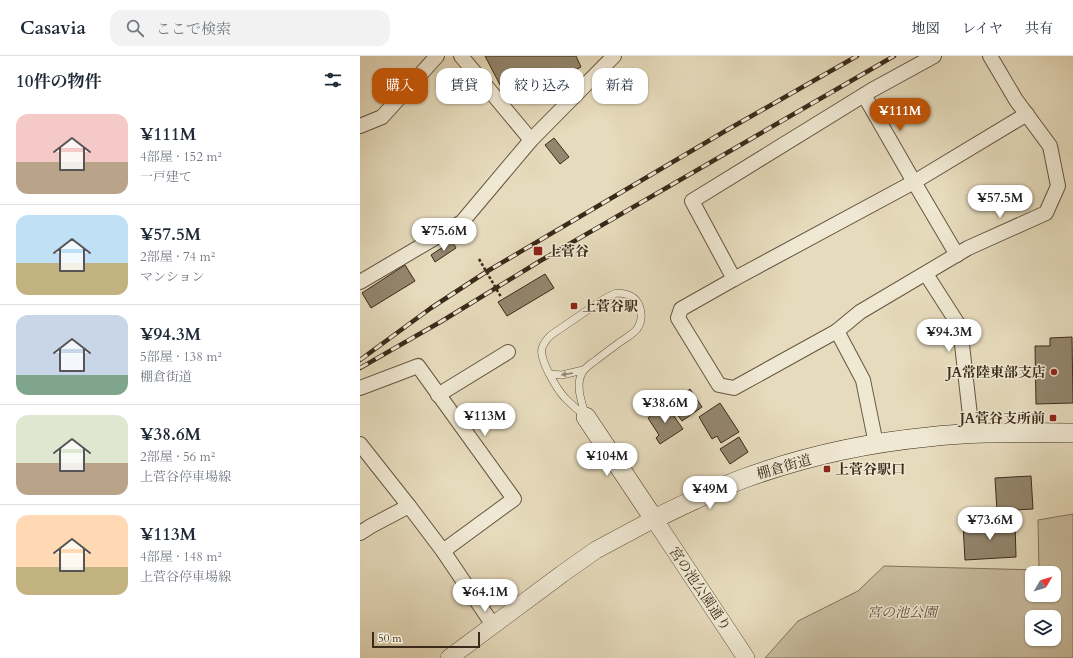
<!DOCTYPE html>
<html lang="ja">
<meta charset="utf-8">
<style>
:root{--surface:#fff;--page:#f2f2f3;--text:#1f2937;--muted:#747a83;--line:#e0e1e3;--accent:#b45309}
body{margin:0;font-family:Cardo,"Noto Serif JP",serif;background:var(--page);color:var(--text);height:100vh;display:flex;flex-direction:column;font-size:15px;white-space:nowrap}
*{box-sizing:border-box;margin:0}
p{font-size:13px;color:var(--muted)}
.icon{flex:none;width:22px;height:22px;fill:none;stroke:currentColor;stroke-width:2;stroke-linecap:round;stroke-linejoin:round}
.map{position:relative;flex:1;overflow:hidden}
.sheet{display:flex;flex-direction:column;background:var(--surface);width:360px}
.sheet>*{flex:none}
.guide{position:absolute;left:12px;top:12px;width:380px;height:36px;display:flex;gap:8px}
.needle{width:26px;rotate:52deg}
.fabs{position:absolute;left:665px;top:510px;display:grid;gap:8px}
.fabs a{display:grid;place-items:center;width:36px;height:36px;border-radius:8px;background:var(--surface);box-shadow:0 1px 3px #0004;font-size:20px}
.scale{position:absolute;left:12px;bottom:10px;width:108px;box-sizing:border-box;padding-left:4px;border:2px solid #3b2919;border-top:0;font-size:11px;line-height:14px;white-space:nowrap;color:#3b2919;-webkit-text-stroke:3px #efe8d3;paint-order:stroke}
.price{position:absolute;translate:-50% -34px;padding:0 9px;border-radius:14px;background:#fff;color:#222;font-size:13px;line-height:26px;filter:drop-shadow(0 1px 2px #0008)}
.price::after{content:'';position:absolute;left:50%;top:24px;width:12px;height:9px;margin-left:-6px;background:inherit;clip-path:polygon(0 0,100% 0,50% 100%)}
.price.current{background:var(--accent);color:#fff}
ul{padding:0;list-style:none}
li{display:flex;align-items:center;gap:12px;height:100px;padding:0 16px}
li+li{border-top:1px solid var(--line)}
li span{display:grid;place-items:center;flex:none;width:112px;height:80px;border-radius:12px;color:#555}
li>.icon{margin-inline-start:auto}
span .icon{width:48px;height:48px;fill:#fffc;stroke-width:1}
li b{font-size:17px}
h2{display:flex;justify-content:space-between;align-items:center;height:48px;padding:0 16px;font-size:17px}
.pill{padding:0 14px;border-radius:12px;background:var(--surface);box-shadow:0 1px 3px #0004;font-size:14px;line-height:36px}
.pill.current{background:var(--accent);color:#fff}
header{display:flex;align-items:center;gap:24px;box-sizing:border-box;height:56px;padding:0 20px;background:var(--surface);border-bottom:1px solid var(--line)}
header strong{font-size:19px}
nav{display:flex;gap:22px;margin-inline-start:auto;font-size:14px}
.search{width:280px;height:36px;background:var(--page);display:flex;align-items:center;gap:10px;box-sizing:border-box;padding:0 14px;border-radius:12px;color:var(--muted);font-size:15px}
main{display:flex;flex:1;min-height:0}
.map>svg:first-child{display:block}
.green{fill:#c9bda0;stroke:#82735c;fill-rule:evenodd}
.building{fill:#94866e;stroke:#3b2919}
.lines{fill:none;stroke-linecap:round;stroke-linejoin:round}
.service-casing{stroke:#665642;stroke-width:8}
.minor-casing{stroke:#665642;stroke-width:16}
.tertiary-casing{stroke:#665642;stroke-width:18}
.secondary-casing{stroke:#3b2919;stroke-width:20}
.path{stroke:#3b2919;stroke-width:2.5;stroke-dasharray:3 2;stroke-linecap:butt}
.service{stroke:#efe8d3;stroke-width:7}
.minor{stroke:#efe8d3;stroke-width:14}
.tertiary{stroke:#efe8d3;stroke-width:17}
.secondary{stroke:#efe8d3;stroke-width:19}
.rail-casing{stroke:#3b2919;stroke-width:4.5}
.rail{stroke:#efe8d3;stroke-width:3;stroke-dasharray:9;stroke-linecap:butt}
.oneway{fill:#958876}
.poi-dot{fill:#8f2418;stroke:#efe8d3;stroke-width:1.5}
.labels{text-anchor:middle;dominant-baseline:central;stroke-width:3;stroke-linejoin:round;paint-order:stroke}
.poi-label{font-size:14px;font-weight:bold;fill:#3b2919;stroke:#efe8d3;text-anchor:start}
.street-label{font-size:14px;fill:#3b2919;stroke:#efe8d3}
.park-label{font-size:14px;font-style:italic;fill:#5e4e3b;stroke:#efe8d3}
</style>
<header>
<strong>Casavia</strong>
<div class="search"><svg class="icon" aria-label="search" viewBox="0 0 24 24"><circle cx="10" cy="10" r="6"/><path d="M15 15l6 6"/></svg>ここで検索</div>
<nav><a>地図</a><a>レイヤ</a><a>共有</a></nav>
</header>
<main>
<section class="sheet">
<h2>10件の物件<svg class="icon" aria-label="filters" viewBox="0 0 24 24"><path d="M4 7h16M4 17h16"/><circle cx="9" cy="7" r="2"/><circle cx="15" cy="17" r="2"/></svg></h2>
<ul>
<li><span style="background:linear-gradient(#f6c9c9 60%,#b9a48a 0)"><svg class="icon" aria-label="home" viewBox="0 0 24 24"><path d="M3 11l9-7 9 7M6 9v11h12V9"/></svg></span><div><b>¥111M</b><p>4部屋 · 152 m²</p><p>一戸建て</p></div></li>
<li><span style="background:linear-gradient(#bfe0f5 60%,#c2b280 0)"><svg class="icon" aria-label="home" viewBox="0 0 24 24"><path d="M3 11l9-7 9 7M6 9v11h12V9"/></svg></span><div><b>¥57.5M</b><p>2部屋 · 74 m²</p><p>マンション</p></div></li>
<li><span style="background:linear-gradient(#c9d6e8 75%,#7fa58c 0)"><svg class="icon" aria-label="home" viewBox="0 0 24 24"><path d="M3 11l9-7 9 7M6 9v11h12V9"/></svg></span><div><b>¥94.3M</b><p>5部屋 · 138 m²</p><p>棚倉街道</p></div></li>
<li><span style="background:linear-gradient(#dfe7d0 60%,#b9a48a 0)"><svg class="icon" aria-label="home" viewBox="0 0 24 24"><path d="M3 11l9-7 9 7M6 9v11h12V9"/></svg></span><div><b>¥38.6M</b><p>2部屋 · 56 m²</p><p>上菅谷停車場線</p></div></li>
<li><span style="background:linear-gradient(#ffd9b3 65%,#c2b280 0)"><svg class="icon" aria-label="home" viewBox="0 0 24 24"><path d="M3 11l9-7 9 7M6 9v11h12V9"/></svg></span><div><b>¥113M</b><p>4部屋 · 148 m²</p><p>上菅谷停車場線</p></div></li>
</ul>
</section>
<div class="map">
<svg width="713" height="602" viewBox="0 0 713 602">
<rect width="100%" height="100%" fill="#e6dbbc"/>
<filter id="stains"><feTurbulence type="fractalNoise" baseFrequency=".005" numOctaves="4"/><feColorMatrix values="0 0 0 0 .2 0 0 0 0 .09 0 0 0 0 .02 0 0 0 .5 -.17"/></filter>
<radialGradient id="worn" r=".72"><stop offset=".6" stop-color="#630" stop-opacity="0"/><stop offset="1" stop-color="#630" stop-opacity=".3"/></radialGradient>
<path class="green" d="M 713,458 L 713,602 L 405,602 L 438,565 L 498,535 L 524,510 L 679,514 L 678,464 ZM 672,517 L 694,517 L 694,539 L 672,539 ZM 672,561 L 694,561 L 694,583 L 672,583 Z"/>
<g class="building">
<polygon points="125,0 216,0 221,11 150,48"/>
<polygon points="194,82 209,101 200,108 185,89"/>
<polygon points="92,185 96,192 75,206 71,199"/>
<polygon points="45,209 55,225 11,252 2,237"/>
<polygon points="185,218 194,232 147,260 138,246"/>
<polygon points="712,281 713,347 676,348 675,290 690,290 690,282"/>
<polygon points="330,333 342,351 322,365 310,348"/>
<polygon points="360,347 379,376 361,387 357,380 352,383 339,361"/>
<polygon points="306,349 323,373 300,388 296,382 299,379 288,362"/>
<polygon points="379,381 388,396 370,408 360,393"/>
<polygon points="671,420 673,453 637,455 635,422"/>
<polygon points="655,466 656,501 605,504 603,468"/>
</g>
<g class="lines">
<defs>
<g id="service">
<path d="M 256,237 C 266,237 275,240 279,249 C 282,257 282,266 277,273 C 273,278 266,282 260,286 C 252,292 244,298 236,304 C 231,308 225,311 222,317 C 215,330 222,347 226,361 C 219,355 212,349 205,342 C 197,333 179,304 182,292 C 184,286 187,283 191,279 L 244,243 Z"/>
<polyline points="190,318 202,319 223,314"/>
</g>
<g id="minor">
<polyline points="101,0 171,84"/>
<polyline points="504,39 554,126 667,58"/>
<polyline points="0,70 22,61 77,0"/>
<polyline points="566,218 600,271 612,377"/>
<polyline points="374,223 554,126 597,199"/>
<polyline points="0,226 102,166 171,84 254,0"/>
<polyline points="477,275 500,256 608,192 686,157 698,130 690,90 656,44 630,0"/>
<polyline points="0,332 58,310 154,443 83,495"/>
<polyline points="78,339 148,296"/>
<polyline points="0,388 49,450 11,470 0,477"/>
<polyline points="516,388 503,324 477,275 374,332 359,329 318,262 321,253 374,223 332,145 512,34 574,0"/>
<polyline points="49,450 83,495 133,569"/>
</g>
<polyline id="tertiary" points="89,602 202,518 236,494 264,479 294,463 386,602"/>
<path id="secondary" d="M 226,361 L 294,463 C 323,449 353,434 385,422 C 443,401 506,387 568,381 C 616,375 665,377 713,377"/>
</defs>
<use href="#service" class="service-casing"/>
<use href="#minor" class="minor-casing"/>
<use href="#tertiary" class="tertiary-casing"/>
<use href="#secondary" class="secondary-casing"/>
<polyline class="path" points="119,203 141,241"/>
<use href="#service" class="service"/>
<use href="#minor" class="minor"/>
<use href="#tertiary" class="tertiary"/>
<use href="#secondary" class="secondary"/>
<defs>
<g id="rail">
<polyline points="0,304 71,252 126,216 367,74 497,0"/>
<polyline points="0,312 82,265 180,205 534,0"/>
</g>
</defs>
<use href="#rail" class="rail-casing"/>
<use href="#rail" class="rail"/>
</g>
<defs><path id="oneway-solid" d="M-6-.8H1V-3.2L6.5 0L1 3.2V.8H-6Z"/></defs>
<use class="oneway" href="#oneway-solid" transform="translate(207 318) rotate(172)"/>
<g class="poi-dot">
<rect x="173" y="190" width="10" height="10" rx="2"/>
<rect x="210" y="246" width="8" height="8" rx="2"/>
<circle cx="694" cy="316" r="4"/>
<rect x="689" y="358" width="8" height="8" rx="2"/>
<rect x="463" y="409" width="8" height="8" rx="2"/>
</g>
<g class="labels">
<g class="poi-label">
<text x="187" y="195">上菅谷</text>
<text x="222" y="250">上菅谷駅</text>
<text x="686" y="316" text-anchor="end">JA常陸東部支店</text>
<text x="685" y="362" text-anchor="end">JA菅谷支所前</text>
<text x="475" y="413">上菅谷駅口</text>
</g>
<g class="street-label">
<text transform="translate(424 411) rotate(-16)">棚倉街道</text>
<text transform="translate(340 533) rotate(56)">宮の池公園通り</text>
</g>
<g class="park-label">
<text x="542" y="556">宮の池公園</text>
</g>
</g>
<rect width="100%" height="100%" filter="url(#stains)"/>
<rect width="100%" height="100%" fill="url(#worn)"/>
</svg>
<div class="fabs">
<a><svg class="needle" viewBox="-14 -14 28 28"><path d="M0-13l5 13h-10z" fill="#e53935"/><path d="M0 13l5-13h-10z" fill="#747a83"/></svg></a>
<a><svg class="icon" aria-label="layers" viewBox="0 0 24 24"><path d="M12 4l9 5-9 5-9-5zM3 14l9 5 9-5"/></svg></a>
</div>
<div class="scale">50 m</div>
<b class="price current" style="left:540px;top:76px">¥111M</b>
<b class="price" style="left:640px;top:163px">¥57.5M</b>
<b class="price" style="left:84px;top:196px">¥75.6M</b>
<b class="price" style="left:589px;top:297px">¥94.3M</b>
<b class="price" style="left:305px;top:368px">¥38.6M</b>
<b class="price" style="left:125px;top:381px">¥113M</b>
<b class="price" style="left:247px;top:421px">¥104M</b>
<b class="price" style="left:350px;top:454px">¥49M</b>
<b class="price" style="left:630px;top:485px">¥73.6M</b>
<b class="price" style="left:125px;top:557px">¥64.1M</b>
<div class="guide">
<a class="pill current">購入</a>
<a class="pill">賃貸</a>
<a class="pill">絞り込み</a>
<a class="pill">新着</a>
</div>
</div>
</main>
